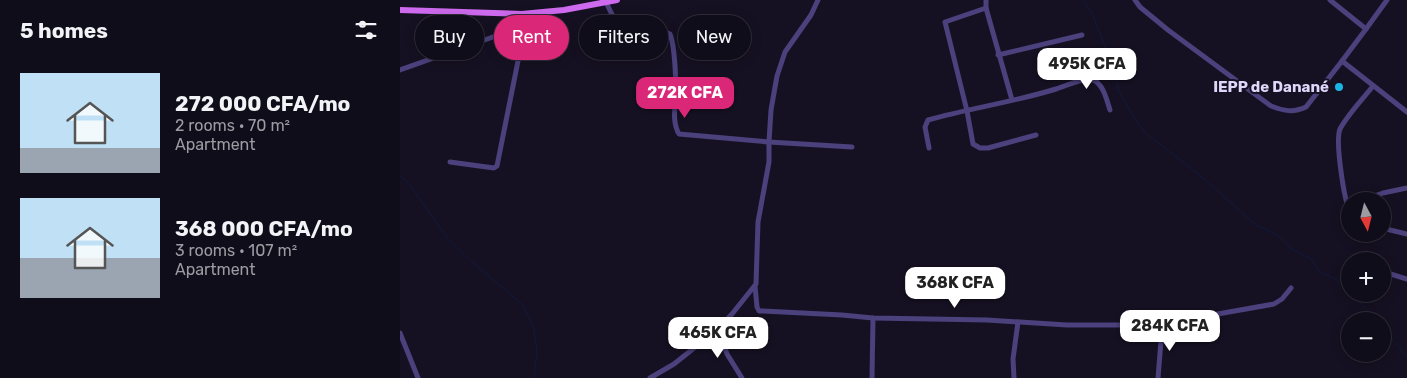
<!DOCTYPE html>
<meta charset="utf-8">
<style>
:root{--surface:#100d1a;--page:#191623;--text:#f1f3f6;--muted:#9c9ca2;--line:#302d39;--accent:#db2777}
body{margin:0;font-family:Rubik,sans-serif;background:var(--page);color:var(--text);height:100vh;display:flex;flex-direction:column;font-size:19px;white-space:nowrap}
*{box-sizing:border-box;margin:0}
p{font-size:16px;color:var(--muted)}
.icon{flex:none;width:28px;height:28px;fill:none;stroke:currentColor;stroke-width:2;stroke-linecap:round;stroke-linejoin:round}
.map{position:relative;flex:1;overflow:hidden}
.sheet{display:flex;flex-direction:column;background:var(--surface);width:400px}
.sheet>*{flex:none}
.top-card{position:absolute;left:15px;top:15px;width:475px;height:45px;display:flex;gap:10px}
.needle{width:32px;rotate:173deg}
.fabs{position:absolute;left:941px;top:192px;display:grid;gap:10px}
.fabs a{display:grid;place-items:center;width:50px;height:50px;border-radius:50%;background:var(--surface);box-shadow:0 2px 12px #0003,0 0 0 1px var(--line);font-size:25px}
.price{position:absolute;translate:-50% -42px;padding:0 11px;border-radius:10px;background:#fff;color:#222;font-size:16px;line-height:32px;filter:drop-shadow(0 1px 2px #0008)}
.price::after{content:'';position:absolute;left:50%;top:30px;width:15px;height:11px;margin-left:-8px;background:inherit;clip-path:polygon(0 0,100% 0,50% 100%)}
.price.on{background:var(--accent);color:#fff}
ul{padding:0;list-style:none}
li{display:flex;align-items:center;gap:15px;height:125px;padding:0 20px}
li span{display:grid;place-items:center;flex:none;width:140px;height:100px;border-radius:0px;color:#555}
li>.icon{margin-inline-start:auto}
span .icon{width:60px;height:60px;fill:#fffc;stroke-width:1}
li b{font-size:21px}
h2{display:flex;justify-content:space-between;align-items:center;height:60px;padding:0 20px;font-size:21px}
.tag{padding:0 18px;border-radius:22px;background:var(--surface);box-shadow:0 2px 12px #0003,0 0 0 1px var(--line);font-size:18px;line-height:45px}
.tag.on{background:var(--accent);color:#fff}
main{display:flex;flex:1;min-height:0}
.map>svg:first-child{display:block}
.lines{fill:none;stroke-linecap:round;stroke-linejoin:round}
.stream{stroke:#0f1a3d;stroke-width:1}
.minor{stroke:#4b417c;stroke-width:5}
.major{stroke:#ce6aee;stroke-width:6}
.poi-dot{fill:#19b5e4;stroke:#161122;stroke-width:2}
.labels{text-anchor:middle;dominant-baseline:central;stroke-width:4;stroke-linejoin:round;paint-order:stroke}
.poi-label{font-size:15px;font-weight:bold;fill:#dfd7fa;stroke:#161122;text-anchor:end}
</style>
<main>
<section class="sheet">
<h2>5 homes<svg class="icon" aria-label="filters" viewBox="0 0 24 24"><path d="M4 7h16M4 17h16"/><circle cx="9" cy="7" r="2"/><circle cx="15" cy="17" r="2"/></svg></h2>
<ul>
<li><span style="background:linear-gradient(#bfe0f5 75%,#9aa5b1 0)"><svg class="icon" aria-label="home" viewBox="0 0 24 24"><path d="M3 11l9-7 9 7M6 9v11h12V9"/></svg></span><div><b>272 000 CFA/mo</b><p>2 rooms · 70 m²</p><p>Apartment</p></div></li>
<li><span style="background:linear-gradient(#bfe0f5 60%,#9aa5b1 0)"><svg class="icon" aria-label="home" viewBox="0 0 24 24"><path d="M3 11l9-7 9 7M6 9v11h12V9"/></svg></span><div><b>368 000 CFA/mo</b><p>3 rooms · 107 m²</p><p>Apartment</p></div></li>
</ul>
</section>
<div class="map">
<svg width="1007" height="378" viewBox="0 0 1007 378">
<rect width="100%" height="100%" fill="#161122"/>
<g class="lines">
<g class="stream">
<polyline points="683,0 692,13 706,49 720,94 737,122 747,134 803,178 856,225 879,236 890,248 911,259 920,272 935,279 950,292"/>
<polyline points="0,175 9,184 49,240 71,261 123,305 134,329 137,352 134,378"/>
<polyline points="952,294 977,321"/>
<polyline points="982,327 1007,357"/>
</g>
<g class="minor">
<polyline points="586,0 586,8 545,22 567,111 573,144 580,148 588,148 636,135"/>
<path d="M 735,0 L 740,7 L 768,30 L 871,106 C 884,111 893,113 906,107 L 942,61 L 1007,112"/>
<polyline points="930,0 966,29 942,61"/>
<path d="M 206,2 C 216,25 223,37 251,34 C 258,33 264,31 270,34 C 275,46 276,81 276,95 C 275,108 272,122 279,134 L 369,142 L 452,147"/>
<polyline points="586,8 612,100"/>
<polyline points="966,29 987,0"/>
<polyline points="598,55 682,35"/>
<polyline points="0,70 107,32 118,24 122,14"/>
<path d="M 529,148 L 525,127 L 528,120 C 571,108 614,102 656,89 C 666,86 683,77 693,80 C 703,83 707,101 710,110"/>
<polyline points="50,162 94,168 97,166 120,51 121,41 119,23"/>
<polyline points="960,201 983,193 1007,188"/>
<path d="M 950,212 C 944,200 935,141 940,129 C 948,114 962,100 973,86"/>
<polyline points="982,228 1007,234"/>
<polyline points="984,272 1007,279"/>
<path d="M 355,286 L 357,307 L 359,311 L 363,311 L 442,315 L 473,318 L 587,320 L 667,325 L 729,325 L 786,331 C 796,329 800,319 812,315 L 874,304 L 882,299 L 891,288"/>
<polyline points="318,329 327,354 342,378"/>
<polyline points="0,333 18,378"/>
<polyline points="250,378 274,364 318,329 332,314 356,284 358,222 369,162 369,142 371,110 377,76 385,52 411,15 418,0"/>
<polyline points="472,378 473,318"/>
<polyline points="614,378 613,359 618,322"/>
<polyline points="758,378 761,341 759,328"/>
</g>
<polyline class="major" points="0,10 122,14 164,10 217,0"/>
</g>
<circle class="poi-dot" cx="939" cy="87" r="5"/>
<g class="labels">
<g class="poi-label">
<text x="929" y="87">IEPP de Danané</text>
</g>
</g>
</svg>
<div class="fabs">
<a><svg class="needle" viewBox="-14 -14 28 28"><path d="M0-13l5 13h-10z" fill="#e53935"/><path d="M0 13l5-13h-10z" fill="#9c9ca2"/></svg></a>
<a>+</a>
<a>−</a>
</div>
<b class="price" style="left:687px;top:90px">495K CFA</b>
<b class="price on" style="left:285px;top:119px">272K CFA</b>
<b class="price" style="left:555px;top:309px">368K CFA</b>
<b class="price" style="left:770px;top:352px">284K CFA</b>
<b class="price" style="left:318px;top:359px">465K CFA</b>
<div class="top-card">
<a class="tag">Buy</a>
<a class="tag on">Rent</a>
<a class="tag">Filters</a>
<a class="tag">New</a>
</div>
</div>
</main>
